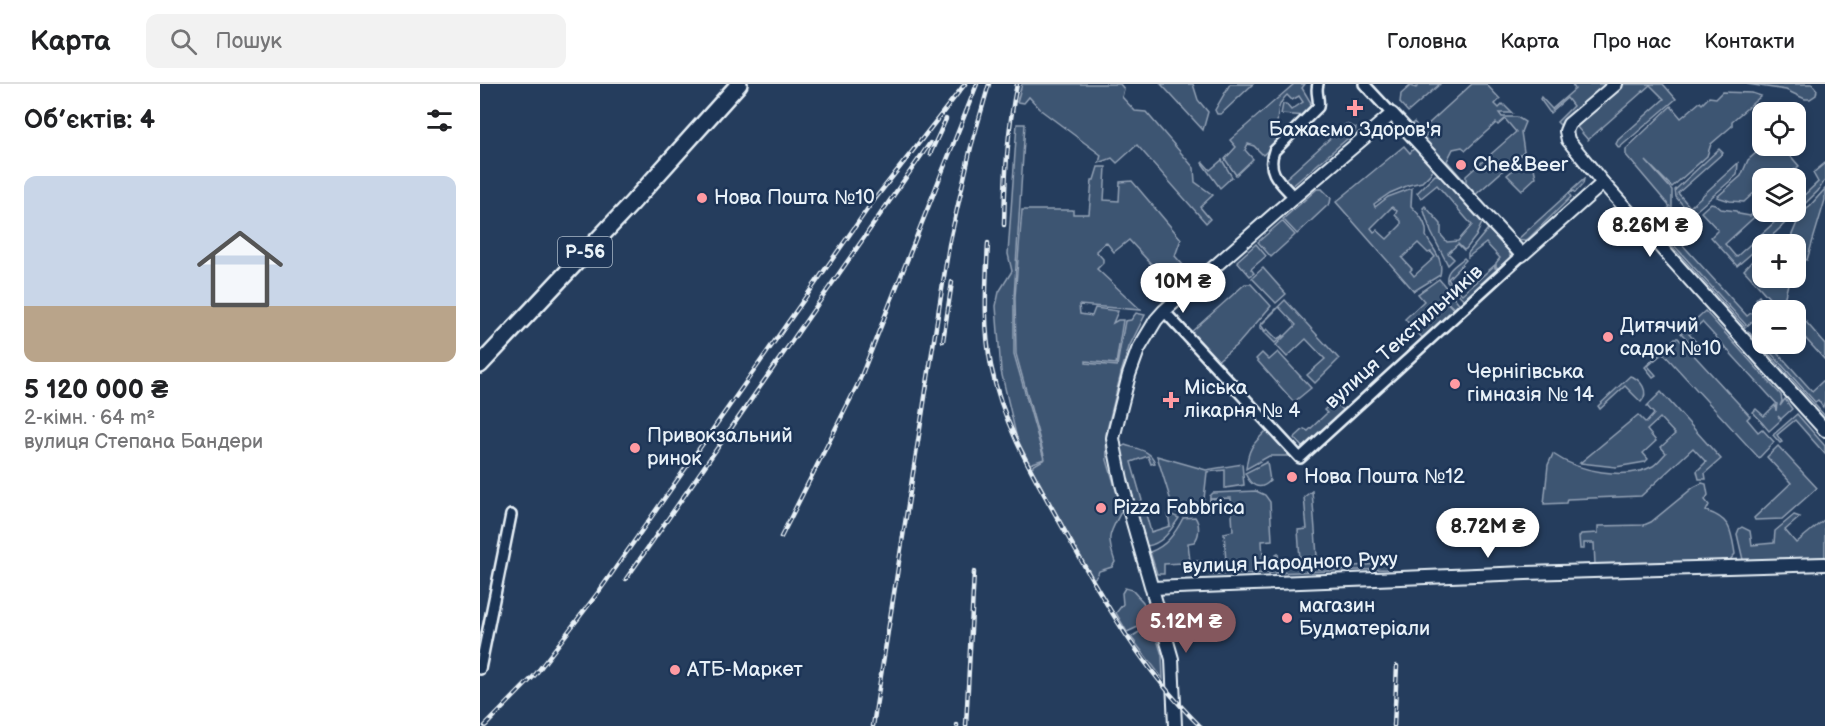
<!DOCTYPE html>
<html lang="uk">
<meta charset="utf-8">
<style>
:root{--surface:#fff;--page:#f2f2f2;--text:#202124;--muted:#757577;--line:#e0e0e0;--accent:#84575d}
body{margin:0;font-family:"Balsamiq Sans",sans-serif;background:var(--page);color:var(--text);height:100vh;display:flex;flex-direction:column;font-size:22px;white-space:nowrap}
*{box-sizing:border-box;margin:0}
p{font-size:20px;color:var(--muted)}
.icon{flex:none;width:33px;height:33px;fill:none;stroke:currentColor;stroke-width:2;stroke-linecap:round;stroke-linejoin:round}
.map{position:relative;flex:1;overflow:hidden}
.details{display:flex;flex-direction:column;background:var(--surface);width:480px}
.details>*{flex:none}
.fabs{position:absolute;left:1272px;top:18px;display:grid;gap:12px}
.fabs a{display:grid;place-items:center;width:54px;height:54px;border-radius:12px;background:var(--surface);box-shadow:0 3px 9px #0003;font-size:30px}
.price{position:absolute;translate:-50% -51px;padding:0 14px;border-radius:21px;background:#fff;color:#222;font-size:20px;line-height:39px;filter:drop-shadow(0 2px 3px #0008)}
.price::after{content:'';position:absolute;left:50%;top:36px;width:18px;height:14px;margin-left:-9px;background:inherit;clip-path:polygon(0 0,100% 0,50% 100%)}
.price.active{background:var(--accent);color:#fff}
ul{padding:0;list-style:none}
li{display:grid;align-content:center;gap:12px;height:318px;padding:0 24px}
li+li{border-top:2px solid var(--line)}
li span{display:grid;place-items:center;height:186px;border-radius:12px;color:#555}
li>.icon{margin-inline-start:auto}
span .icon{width:108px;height:108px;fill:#fffc;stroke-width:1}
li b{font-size:26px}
h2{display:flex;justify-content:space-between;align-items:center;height:72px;padding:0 24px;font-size:26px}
header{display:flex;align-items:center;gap:36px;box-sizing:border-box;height:84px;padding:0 30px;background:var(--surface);border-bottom:2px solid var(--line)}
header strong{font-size:28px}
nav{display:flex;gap:33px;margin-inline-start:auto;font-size:21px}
.search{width:420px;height:54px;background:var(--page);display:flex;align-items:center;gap:15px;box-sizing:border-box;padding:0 21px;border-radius:12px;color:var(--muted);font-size:22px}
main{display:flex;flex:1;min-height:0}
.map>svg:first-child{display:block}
.green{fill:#3e5472;stroke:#93a2b5;stroke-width:1.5;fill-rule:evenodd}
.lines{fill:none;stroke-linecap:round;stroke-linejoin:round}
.minor-casing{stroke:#e8f1f8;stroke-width:14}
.tertiary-casing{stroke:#e8f1f8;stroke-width:16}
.primary-casing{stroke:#e8f1f8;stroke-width:20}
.minor{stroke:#1d3557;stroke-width:9}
.tertiary{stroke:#1d3557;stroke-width:12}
.primary{stroke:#1d3557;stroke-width:15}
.rail-casing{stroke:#e8f1f8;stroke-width:4.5}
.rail{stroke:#1d3557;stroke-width:2;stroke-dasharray:7;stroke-linecap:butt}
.poi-dot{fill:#ff9aa2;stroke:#1d3557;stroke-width:2}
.labels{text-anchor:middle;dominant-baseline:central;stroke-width:5;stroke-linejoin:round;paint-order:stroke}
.shield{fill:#1d3557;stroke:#abb9c8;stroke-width:1.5}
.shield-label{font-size:18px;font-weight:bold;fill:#e8f1f8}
.poi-label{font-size:20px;fill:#e8f1f8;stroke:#1d3557;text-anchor:start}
.street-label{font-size:20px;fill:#e8f1f8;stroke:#1d3557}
</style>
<header>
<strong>Карта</strong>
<div class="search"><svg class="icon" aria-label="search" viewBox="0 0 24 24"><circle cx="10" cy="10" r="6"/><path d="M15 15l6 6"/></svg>Пошук</div>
<nav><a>Головна</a><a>Карта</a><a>Про нас</a><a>Контакти</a></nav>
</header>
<main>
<section class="details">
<h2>Об’єктів: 4<svg class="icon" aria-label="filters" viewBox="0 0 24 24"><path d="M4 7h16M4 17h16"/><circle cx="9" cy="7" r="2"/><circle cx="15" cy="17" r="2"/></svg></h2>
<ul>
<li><span style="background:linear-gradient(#c9d6e8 70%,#b9a48a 0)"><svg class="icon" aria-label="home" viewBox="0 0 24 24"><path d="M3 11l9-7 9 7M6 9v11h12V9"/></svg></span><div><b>5 120 000 ₴</b><p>2-кімн. · 64 m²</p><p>вулиця Степана Бандери</p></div></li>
</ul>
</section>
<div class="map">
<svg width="1345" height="642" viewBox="0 0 1345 642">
<rect width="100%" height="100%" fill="#253d5d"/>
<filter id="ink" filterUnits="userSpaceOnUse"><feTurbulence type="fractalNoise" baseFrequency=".0167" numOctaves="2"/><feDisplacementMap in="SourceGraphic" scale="12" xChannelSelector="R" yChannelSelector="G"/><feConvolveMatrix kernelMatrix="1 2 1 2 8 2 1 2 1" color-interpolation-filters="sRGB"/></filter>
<g filter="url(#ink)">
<g class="green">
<polygon points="542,0 640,0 644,5 642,13 655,27 666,28 714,84 715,98 733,111 720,123 730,135 726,139 657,61 637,79 632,74 619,79 621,71 562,27 549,13 544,19 537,18"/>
<polygon points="681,0 713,0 718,16 728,28 723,46"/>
<polygon points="750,0 773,0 741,30 737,30 735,26"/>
<path d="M 814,0 L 825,0 L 822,4 L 831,19 L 827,32 L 801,30 L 803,20 L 806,20 L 811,26 L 823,18 L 819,12 L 812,16 L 807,11 C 794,23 799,36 796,51 L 800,55 L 783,71 L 774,62 L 768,60 L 765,66 L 773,75 L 756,91 L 745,75 L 756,63 L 750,56 Z"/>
<polygon points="940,0 960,0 928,28 920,19 921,10 930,2 936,4"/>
<path d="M 992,0 L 1006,0 L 1020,15 L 1015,20 L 1019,24 L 1023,20 L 1032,29 L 1019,29 L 1022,33 L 1037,33 L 1045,38 L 1041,48 L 1044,68 L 994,112 L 987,101 L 984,103 L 930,42 L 934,38 L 946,52 L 949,49 L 946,42 ZM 1025,35 L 1036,48 L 986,92 L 986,99 L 967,77 L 973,65 L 982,63 L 986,66 L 1016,39 L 1018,41 Z"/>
<polygon points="1092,0 1127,0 1080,41 1077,38 1093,22 1087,14 1070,29 1060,15 1061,13 1072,25 1095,5"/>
<polygon points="1143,0 1183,0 1196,15 1139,64 1136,60 1138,56 1184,15 1170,1 1108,56 1097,43"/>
<polygon points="1267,0 1332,0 1337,6 1336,11 1330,15 1325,15 1306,6"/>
<polygon points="1242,8 1272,9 1281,12 1252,37 1252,42 1231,60 1227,72 1192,103 1166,77 1192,106 1192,128 1178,139 1174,136 1190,123 1146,71 1146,65 1191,22 1201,34 1220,18 1222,20 1229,13 1236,14"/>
<polygon points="537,40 545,40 534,213 534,270 564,375 550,380 537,355 521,287 516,222 519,208 532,187 528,170"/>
<polygon points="866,40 876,44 875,48 810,104 803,97"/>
<path d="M 924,62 L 930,69 L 935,63 L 953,84 L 952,88 L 942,98 L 929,101 L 910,109 L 894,120 L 895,123 L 908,113 L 932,104 L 931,122 C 939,130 948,140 946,152 C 953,166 964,174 960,191 L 934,207 L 856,118 ZM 912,123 L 917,127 L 915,131 L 921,137 L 921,141 L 907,155 L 897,146 L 894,148 L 891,144 ZM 938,159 L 948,169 L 951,168 L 955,173 L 934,192 L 930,187 L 932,185 L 922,174 Z"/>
<polygon points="1284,62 1302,62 1319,82 1304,94 1282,94 1282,111 1277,106 1264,118 1250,117 1237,113 1261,92 1268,76"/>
<polygon points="1239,65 1243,69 1198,109 1210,123 1258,79 1257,91 1211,131 1196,113 1195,106"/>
<polygon points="742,76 752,93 740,104 722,79 723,78 730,86"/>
<polygon points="1043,78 1054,84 1056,93 1042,106 1027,91"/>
<polygon points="1345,79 1345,96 1338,107 1296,148 1257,182 1231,153 1238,146 1221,128 1231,119 1235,120 1241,125 1256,127 1259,130 1270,132 1282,122 1282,126 1245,160 1256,173 1306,128 1316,128 1316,119 1338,98 1333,89"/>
<path d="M 618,83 L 626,83 L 624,116 L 639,117 L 640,98 L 652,97 L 701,155 L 695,172 L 711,190 L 709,194 L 683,218 L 681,215 L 689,209 L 668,187 L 673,182 L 649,156 L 634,168 L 626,158 L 616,167 L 623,175 L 623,179 L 617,185 L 661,226 L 599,221 L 600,230 L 612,232 L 615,224 L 638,227 L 633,239 L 638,236 L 643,236 L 636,280 L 606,277 L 606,279 L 637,282 L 645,237 L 651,236 L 656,229 L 665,231 L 649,263 L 641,289 L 626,350 L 627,376 L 642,426 C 629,451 626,451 635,478 L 632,483 L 619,487 L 617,492 L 613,495 L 551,383 L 565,375 L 536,270 L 535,213 L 542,126 L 593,126 L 593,130 L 609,130 L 612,96 L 614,96 Z"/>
<polygon points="955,91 960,91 1002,139 996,152 986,165 984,166 978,160 968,169 974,175 968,181 951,148 943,124 945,122 961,140 961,151 967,158 978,157 992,141 957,101 941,114 937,109"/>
<polygon points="1104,95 1103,100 1095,109 1093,107 1089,110 1091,113 1048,155 1044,157 1037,156"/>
<polygon points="837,105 842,105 851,114 850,119 817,150 803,135"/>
<polygon points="1345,105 1345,116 1327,176 1316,175 1316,160 1308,160 1319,134"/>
<polygon points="1202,128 1219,144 1216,149 1202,135 1190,147 1267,232 1280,222 1276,215 1279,212 1286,222 1285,226 1267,242 1182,148 1181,145"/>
<polygon points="802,137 815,151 791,173 778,158"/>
<polygon points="1008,145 1030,168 1030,173 1019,184 1016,183 1016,179 1020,174 1006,159 988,173 988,169"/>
<polygon points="1179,148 1265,243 1262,246 1176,151"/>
<polygon points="776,160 786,172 771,185 774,189 770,192 757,177"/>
<polygon points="1282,166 1282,194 1300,194 1309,196 1303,220 1299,223 1292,220 1290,215 1264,186"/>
<path d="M 984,174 L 986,176 L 968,195 L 982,210 L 1015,181 L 1015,184 L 1018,185 L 986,218 L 967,198 C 965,186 976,181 984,174 Z"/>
<polygon points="783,184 806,210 796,219 772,194"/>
<polygon points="959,195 982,223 977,227 965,216 976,228 945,257 925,235 944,217 938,210"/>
<polygon points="765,200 771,200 791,222 759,259 736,278 710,249"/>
<polygon points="805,216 859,275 835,299 827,291 845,275 826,255 807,273 796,261 816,241 799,223 781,241 785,247 787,245 797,255 804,251 795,259 780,244 780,241"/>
<polygon points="1314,224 1345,260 1345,276 1316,244 1316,226 1311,226"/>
<polygon points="1225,227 1301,311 1302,317 1300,322 1305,315 1312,325 1301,335 1298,332 1301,336 1289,347 1273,328 1276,325 1284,332 1295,321 1296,327 1297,320 1222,238 1209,250 1216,258 1212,261 1201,249"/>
<polygon points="1268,247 1345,332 1345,339 1265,249"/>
<polygon points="1195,254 1198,254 1270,332 1267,335 1278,348 1282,345 1294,358 1279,374 1183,269 1168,282 1176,291 1173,293 1165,283"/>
<polygon points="1283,260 1290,260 1332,307 1345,295 1345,317 1343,323 1338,316 1335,318"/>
<polygon points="798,268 831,304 814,318 776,275 782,269 789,276"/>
<path d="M 1150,292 C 1161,295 1170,308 1161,318 L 1145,302 L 1120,325 L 1118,322 Z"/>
<path d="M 1181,308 L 1241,375 L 1225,389 L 1226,395 L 1219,395 L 1217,387 L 1226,378 L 1213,364 L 1161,412 L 1087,415 L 1086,419 L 1064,420 L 1068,381 L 1073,370 C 1097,387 1146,397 1173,382 C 1178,379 1182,373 1186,369 L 1181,363 L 1195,350 L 1180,334 L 1167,346 L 1176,357 L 1163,369 L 1168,375 L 1165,378 L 1136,383 L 1100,379 L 1158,331 L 1166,339 L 1174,330 L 1167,322 Z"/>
<polygon points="854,317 865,328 824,365 814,354 824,345 828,347 847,329 844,326"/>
<polygon points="1317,330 1345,362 1345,370 1315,336 1297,351 1302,358 1300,359 1293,351"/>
<path d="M 789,344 L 813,372 L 789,372 L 766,385 C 768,363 774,359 789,344 Z"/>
<path d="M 645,361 C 657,365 671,366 675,379 L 671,380 L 668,372 L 651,378 L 671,448 L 690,442 L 688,429 L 699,434 C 690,447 683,459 667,462 L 641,371 L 642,363 Z"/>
<polygon points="1298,362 1337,404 1302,435 1275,436 1274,434 1311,399 1287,373"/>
<polygon points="677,372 726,386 762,380 764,401 745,404 745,386 727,388 723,424 722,427 701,430 694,427"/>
<path d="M 787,378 L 790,397 C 779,408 770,401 765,389 Z"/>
<path d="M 1222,399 L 1226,400 L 1228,411 L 1225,416 L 1229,421 L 1226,427 C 1251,435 1251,446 1255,470 L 1249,477 L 1115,481 L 1114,459 L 1104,459 L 1104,465 L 1100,465 L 1099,453 L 1101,450 L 1118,449 L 1118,442 L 1164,441 L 1171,438 L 1214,403 Z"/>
<polygon points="776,407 785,411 790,418 792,456 782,457 783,474 796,474 796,471 798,470 799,478 820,476 818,446 827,445 824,413 832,407 838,485 910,479 909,485 730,491 727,479 746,478 744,449 753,447 751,414 730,415 731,427 729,427 730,412 733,409"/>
<polygon points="1314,431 1320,433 1305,446 1316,459 1345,435 1345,473 1263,476 1257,450 1259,445 1262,443 1270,447 1272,461 1294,459 1295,447"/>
<path d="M 715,433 C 720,440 720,452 714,458 L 708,459 L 710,477 L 722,477 L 723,487 L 721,490 L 704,490 L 703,479 L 684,480 L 684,490 L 677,490 L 670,468 C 686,462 695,450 703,434 Z"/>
<polygon points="645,504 652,506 663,518 671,537 647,548 636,529 643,520 642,509"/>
<polygon points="672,540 682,571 683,595 651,553"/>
</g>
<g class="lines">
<defs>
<g id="minor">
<polyline points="884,0 912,30"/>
<path d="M 814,113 C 800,98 786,88 794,67 L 838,23 C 840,15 835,8 838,0"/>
<polyline points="684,227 820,374 1042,171"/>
<polyline points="0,585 31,431"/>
</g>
<g id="tertiary">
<polyline points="1136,0 1089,40 1086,47 1088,56 1123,99 1345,346"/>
<polyline points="672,504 1046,489 1345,480"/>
<polyline points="695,642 692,575 642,400 635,366 633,354 649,291 658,266 676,236 684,227 814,113 912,30 1042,171 1123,99"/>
</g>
<polyline id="primary" points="0,281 152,119 259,0"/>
</defs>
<use href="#minor" class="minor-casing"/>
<use href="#tertiary" class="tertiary-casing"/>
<use href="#primary" class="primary-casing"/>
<use href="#minor" class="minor"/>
<use href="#tertiary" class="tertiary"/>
<use href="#primary" class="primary"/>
<defs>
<g id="rail">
<polyline points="450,70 466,35"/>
<path d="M 524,141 C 525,94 527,47 537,0"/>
<path d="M 508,159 C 506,200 503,241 511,282 C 523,341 554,392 583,444 C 623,516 661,584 720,642"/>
<polyline points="463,257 472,198"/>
<polyline points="301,453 378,300 497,0"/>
<polyline points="146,495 450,59"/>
<polyline points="477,641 477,642"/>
<polyline points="5,642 55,591 120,506 391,120 485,0"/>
<polyline points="393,642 469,161 491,63 509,0"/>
<polyline points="486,642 494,488"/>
<polyline points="914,642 917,582"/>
</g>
</defs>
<use href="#rail" class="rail-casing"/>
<use href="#rail" class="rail"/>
</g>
</g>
<g class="poi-dot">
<path d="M872 15h6v6h6v6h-6v6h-6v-6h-6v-6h6z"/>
<circle cx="981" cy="81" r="6"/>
<circle cx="222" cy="114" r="6"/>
<circle cx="1128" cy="253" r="6"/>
<circle cx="975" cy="300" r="6"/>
<path d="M688 307h6v6h6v6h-6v6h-6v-6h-6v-6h6z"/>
<circle cx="155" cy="364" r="6"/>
<circle cx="812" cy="393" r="6"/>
<circle cx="621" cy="424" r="6"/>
<circle cx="807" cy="534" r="6"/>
<circle cx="195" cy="586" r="6"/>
</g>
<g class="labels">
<rect class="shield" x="78" y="153" width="54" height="30" rx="4.5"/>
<g class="shield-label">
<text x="105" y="168">Р-56</text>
</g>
<g class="poi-label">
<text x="875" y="46" text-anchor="middle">Бажаємо Здоров'я</text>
<text x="993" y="81">Che&amp;Beer</text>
<text x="234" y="114">Нова Пошта №10</text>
<text x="1140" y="242">Дитячий<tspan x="1140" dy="23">садок №10</tspan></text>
<text x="987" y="288">Чернігівська<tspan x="987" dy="23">гімназія № 14</tspan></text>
<text x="704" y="304">Міська<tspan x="704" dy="23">лікарня № 4</tspan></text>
<text x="167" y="352">Привокзальний<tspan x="167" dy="23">ринок</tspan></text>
<text x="824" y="393">Нова Пошта №12</text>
<text x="633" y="424">Pizza Fabbrica</text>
<text x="819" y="522">магазин<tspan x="819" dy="23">Будматеріали</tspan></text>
<text x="207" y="586">АТБ-Маркет</text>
</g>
<g class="street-label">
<text transform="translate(924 253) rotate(-42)">вулиця Текстильників</text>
<text transform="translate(810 479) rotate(-2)">вулиця Народного Руху</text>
</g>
</g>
</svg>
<div class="fabs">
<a><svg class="icon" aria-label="locate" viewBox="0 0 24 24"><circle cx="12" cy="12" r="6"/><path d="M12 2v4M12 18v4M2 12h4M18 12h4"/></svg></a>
<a><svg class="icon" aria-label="layers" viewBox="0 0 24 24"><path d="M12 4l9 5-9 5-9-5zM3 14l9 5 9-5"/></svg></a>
<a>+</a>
<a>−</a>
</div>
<b class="price" style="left:1170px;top:174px">8.26M ₴</b>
<b class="price" style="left:703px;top:230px">10M ₴</b>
<b class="price" style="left:1008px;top:475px">8.72M ₴</b>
<b class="price active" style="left:706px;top:570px">5.12M ₴</b>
</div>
</main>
